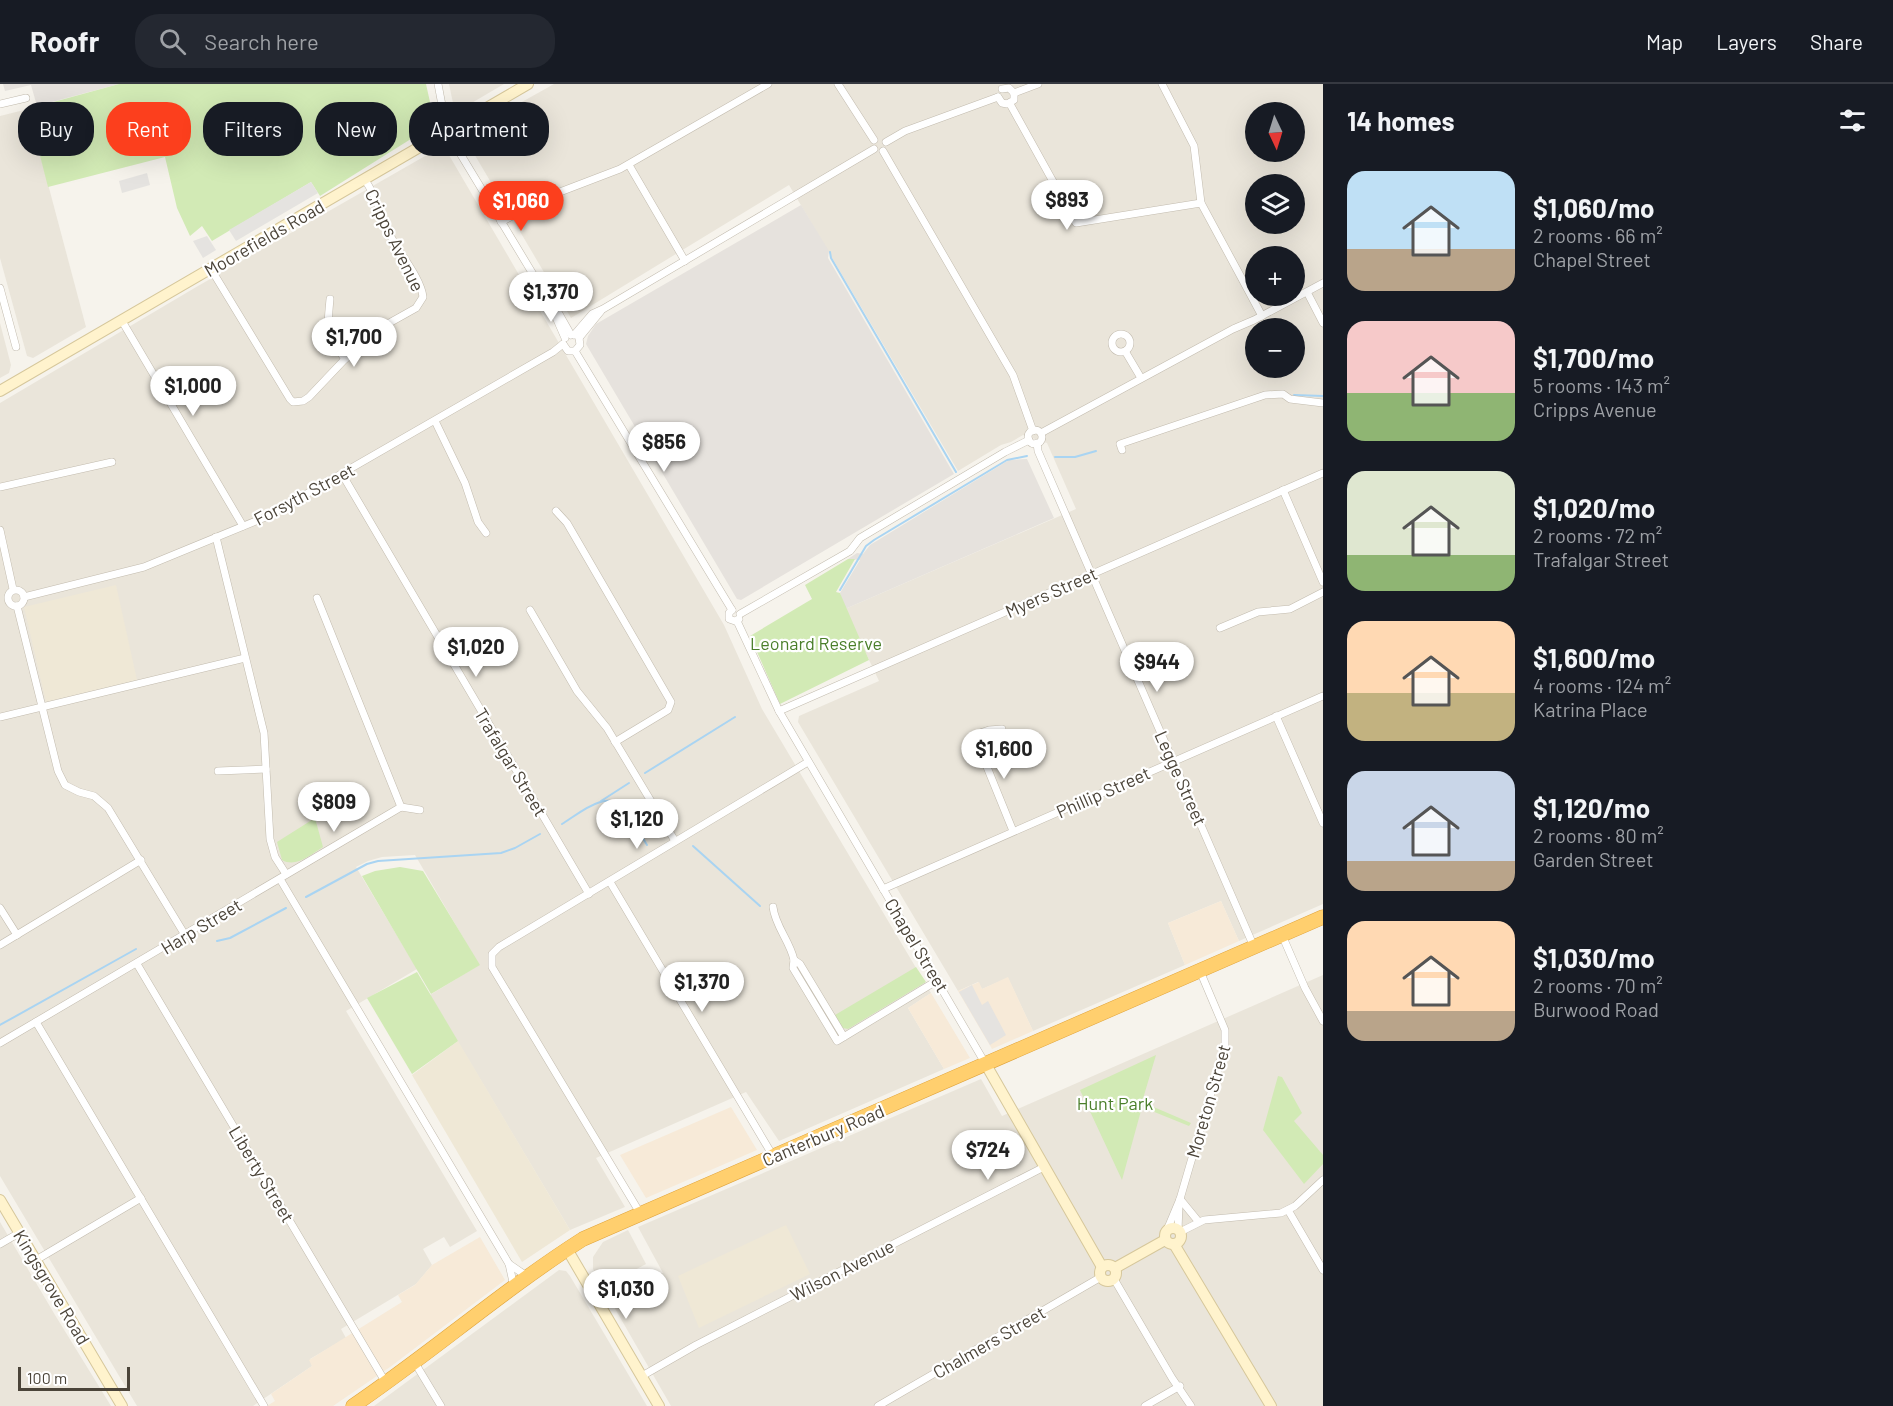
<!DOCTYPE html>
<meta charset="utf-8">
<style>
:root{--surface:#171b24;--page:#242831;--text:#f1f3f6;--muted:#9ea1a6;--line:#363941;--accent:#fc3f1d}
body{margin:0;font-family:Barlow,sans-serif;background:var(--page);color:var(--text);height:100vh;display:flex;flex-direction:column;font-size:22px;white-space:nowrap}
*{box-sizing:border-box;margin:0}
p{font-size:20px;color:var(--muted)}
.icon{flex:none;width:33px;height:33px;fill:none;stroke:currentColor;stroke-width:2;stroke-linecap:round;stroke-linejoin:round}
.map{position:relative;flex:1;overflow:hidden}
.details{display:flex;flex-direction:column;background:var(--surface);width:570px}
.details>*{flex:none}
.top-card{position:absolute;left:18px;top:18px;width:570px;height:54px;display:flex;gap:12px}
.needle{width:39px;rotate:176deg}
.controls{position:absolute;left:1245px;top:18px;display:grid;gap:12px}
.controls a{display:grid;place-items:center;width:60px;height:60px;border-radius:50%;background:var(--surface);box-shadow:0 6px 24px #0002;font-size:30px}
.scale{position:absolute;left:18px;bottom:15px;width:112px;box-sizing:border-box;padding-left:6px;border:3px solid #4b4439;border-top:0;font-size:16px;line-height:21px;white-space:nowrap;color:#4b4439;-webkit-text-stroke:4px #fff;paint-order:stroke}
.price{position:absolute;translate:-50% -51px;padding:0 14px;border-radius:21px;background:#fff;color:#222;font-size:20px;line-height:39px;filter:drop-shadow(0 2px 3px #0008)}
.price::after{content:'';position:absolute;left:50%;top:36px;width:18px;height:14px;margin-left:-9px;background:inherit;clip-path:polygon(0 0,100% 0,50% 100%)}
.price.selected{background:var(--accent);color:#fff}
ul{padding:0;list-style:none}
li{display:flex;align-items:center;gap:18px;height:150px;padding:0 24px}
li span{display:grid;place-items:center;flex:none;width:168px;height:120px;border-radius:18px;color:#555}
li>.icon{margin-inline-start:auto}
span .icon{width:72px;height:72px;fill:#fffc;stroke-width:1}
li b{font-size:26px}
h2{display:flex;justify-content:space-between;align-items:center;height:72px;padding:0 24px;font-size:26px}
.tag{padding:0 21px;border-radius:24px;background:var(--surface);box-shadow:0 6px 24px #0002;font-size:21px;line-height:54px}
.tag.selected{background:var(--accent);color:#fff}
header{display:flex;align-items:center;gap:36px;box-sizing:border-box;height:84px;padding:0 30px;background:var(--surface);border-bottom:2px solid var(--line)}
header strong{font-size:28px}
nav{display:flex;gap:33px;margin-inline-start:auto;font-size:21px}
.search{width:420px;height:54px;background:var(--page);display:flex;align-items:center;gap:15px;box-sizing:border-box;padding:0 21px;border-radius:24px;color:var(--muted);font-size:22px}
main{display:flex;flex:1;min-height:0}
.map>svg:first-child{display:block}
.residential{fill:#eae5da;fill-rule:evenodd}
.commercial{fill:#f7ead8}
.industrial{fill:#e6e2dd}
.education{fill:#efe8d6}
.green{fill:#d2eab5}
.parking{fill:#e5e3e0}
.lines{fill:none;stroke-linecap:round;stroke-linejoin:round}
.stream{stroke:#a9d4f2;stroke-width:2}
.street-casing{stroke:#c2bbae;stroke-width:8}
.secondary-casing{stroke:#d6c79b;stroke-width:12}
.highway-casing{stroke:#e0a43c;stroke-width:15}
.street{stroke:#fff;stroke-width:7}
.secondary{stroke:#fff3cd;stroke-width:10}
.highway{stroke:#ffcf6e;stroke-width:14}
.labels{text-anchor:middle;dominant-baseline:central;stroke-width:4.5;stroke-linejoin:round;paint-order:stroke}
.street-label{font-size:18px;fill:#4b4439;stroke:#fff}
.park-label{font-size:18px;fill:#4a7f2a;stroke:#fff}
</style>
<header>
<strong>Roofr</strong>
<div class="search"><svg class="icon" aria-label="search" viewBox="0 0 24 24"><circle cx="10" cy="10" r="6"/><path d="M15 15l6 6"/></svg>Search here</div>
<nav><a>Map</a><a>Layers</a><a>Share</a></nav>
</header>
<main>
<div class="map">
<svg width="1323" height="1322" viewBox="0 0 1323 1322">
<rect width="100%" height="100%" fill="#f6f3ec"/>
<g class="residential">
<polygon points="449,0 504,0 463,24 458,23 453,19"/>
<path d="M 554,0 L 1323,0 L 1323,820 L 1239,857 L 1221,817 L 1168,839 L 1185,881 L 1033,947 L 1008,894 L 982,905 L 978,898 L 958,907 L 798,638 L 799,632 L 879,597 L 845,525 L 1076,425 L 1047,359 L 1023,351 L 1011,358 L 1001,361 L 958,387 L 789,101 L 571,234 L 463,51 ZM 1256,28 L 1294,28 L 1294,68 L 1256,68 ZM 1256,100 L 1294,100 L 1294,140 L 1256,140 ZM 1256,172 L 1294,172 L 1294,212 L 1256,212 ZM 1256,244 L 1294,244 L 1294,284 L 1256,284 Z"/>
<polygon points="28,25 86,243 33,274 27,272 0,174 0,32"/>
<polygon points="439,64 446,66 724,541 762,625 931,909 908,924 944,985 779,1057 746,1008 596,1074 625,1123 570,1146 430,911 479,881 415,771 382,773 368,777 356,783 417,885 346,927 477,1147 450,1163 444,1153 423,1165 432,1181 416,1200 341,1245 346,1254 310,1275 312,1282 253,1322 137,1322 0,1092 0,319 198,202"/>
<polygon points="0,239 11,281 9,289 0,294"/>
<polygon points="1323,891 1323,1322 671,1322 606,1209 649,1188 663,1189 638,1143 981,995 1002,1032"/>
<polygon points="0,1138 55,1231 111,1322 0,1322"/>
<polygon points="628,1146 646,1180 603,1203 593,1185 593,1173 603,1158"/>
<polygon points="559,1186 566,1187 570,1192 647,1322 374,1322"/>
</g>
<g class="commercial">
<polygon points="1221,817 1239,857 1185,881 1168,839"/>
<polygon points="1008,893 1033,947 992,965 958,907 979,898 982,905"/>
<polygon points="931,909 970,974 944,985 908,924"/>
<polygon points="731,1023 757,1066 646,1114 620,1071"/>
<polygon points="480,1153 505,1196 390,1283 333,1322 267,1322 275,1317 271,1310 312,1282 309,1276 402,1218 398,1211 415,1201 432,1181"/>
</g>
<g class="industrial">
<polygon points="3,0 119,0 37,22 31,1 5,7"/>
<polygon points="801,121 829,167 828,174 954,390 741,516 737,515 586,260 588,252 596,240"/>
<polygon points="1027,375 1054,434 845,525 840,509 860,476 848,475 857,469 863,470 870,461 1009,376"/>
</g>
<g class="education">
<polygon points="116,501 137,596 46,618 24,523"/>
<polygon points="458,957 570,1146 522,1178 412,991"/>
<polygon points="786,1141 810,1190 699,1244 678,1192"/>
</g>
<g class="green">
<polygon points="119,0 426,0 434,36 430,43 320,112 311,98 212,157 202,142 190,152 177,124 165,73 48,103 28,25"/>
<polygon points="848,475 855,475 836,508 840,509 869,576 780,620 750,552 812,515 805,501"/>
<path d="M 315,734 L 323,763 C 310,771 296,784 282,776 L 277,758 Z"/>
<polygon points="400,783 423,787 480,881 431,910 362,792 375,787"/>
<polygon points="916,883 926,898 848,945 843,944 835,931"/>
<polygon points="417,888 458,957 412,990 367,914"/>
<polygon points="1156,971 1142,1018 1191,1039 1189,1042 1142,1023 1122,1096 1080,1006"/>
<polygon points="1278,992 1282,993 1302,1029 1294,1037 1323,1071 1323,1080 1304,1100 1263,1046"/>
</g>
<g class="parking">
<polygon points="147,89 150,101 122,109 119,97"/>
<polygon points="311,98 318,109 236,157 229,146"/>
<polygon points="207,152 216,166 203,174 193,157"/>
<polygon points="972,901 982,921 988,917 1006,951 990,961 959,908"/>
</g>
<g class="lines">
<g class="stream">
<polyline points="830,168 831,174 956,388"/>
<polyline points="1294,311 1323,312"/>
<polyline points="1055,373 1075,373 1096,367"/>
<polyline points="840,506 866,462 874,456 1007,376 1027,372"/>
<polyline points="645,689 735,633"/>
<polyline points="601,717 629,699"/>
<path d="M 562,740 C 580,729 608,703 626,726 L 647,761"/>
<polyline points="693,762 760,822"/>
<polyline points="306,813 367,780 378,777 501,769 515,764 540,750"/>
<polyline points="217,857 230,854 286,824"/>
<polyline points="0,941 136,865"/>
</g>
<defs>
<g id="street">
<polyline points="438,0 445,37 452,56 548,215 565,254"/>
<polyline points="838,0 874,56"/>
<polyline points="1162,0 1194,62 1201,119 1262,232"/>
<polyline points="1002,5 1009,4 1014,9"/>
<polyline points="1014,9 1038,0"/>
<polyline points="998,13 1002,19 1007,20 1014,16 1014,9"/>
<polyline points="0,20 26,14"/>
<polyline points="1010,20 1076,139 1201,119"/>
<polyline points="886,58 905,47 998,13"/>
<polyline points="883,67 1013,291 1033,347"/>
<polyline points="629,81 685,177"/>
<polyline points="501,138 552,111 620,85 768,0"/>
<path d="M 211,185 L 290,315 L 293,318 L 303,317 L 309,313 L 345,275 L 391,238 L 416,224 L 423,213 C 421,194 399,169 390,151 C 381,132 377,113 365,96"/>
<polyline points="0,204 16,263"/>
<polyline points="1307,208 1323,239"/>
<path d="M 330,215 C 327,246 326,250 345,275"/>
<polyline points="554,221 571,251"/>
<polyline points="122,237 243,442"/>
<circle cx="1121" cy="259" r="9"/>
<polyline points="574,251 592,230 603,225 874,65"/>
<polyline points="579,254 601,227"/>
<polyline points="563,260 568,267 575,267 580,261 579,254"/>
<polyline points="575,267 732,526"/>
<polyline points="1125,267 1141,294"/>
<polyline points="435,337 465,399 478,438 486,449"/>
<circle cx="1035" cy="353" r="7"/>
<polyline points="1041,349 1233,245 1254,236 1323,199"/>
<polyline points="1037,359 1038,367 1254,863"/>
<polyline points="1122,366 1120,360 1265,311 1283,310 1290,315 1323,319"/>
<polyline points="342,390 589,810"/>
<polyline points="0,403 112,378"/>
<polyline points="1283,406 1323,498"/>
<polyline points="556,427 567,439 671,618 668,626 615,658"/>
<polyline points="0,446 13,505"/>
<polyline points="216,453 264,649 270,755 275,773 286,790"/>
<circle cx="16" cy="514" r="8"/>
<polyline points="24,513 144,483 268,432 553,268 563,260"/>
<polyline points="317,514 401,723"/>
<polyline points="17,522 58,687 65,701 79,708 94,712 108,724 185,851"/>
<polyline points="530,526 577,607 607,644 675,757"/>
<polyline points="732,526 729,529 729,535 735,537 739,535"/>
<polyline points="740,530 850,467 860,454 1005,368 1029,356"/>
<polyline points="737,537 779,627 985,979"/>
<polyline points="1220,544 1258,528 1290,525 1323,508"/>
<polyline points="779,627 1323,389"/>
<polyline points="1276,632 1323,739"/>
<polyline points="0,633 245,574"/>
<polyline points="1002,645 989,646 974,651 1013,747"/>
<polyline points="218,687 266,685"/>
<polyline points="401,723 420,726"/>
<polyline points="280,795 509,1180 528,1193"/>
<polyline points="610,798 773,1072"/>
<polyline points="883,805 1323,612"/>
<path d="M 773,823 C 775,842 790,857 794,876"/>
<polyline points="0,824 17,851"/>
<polyline points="1282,851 1305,904 1323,937"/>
<polyline points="0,861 141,776"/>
<polyline points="137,880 386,1299"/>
<polyline points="36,938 264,1322"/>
<polyline points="844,953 800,880 794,876 793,884 837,957 938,896"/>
<polyline points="0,959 401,723"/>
<polyline points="1180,1115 1198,1137"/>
<polyline points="1288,1126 1323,1186"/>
<polyline points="640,1129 492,883 492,870 499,863 808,678"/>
<polyline points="1167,1146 1180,1115 1225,961 1225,946 1200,887"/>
<polyline points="1178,1146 1179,1121"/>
<polyline points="1180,1148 1204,1136 1281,1129 1295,1122 1323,1096"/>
<polyline points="0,1160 19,1149"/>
<polyline points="36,1176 141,1114"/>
<polyline points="509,1180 514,1203"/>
<polyline points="1114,1195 1172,1294 1191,1322"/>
<polyline points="415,1279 441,1322"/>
<polyline points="642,1292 696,1261 1044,1083"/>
<polyline points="878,1322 1101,1193"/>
<polyline points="1145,1322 1180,1302"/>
</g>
<g id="secondary">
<polyline points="0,307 528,0"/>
<polyline points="985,979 1102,1183"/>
<polyline points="0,1116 122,1322"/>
<circle cx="1173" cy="1152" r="8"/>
<polyline points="1174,1160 1271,1322"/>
<polyline points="567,1165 659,1322"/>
<circle cx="1108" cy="1189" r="8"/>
<polyline points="1115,1184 1165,1156"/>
</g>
<path id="highway" d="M 353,1322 C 431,1269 503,1206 583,1155 L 1323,833"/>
</defs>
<use href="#street" class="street-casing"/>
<use href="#secondary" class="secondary-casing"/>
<use href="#highway" class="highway-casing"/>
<use href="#street" class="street"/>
<use href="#secondary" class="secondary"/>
<use href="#highway" class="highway"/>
</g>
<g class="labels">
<g class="street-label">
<text transform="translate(264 154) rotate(-30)">Moorefields Road</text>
<text transform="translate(395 156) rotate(64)">Cripps Avenue</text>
<text transform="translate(304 410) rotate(-28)">Forsyth Street</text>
<text transform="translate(1051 508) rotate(-24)">Myers Street</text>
<text transform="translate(511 678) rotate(59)">Trafalgar Street</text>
<text transform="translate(1181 694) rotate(66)">Legge Street</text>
<text transform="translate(1103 708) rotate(-24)">Phillip Street</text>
<text transform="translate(201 842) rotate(-31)">Harp Street</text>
<text transform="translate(917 861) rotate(59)">Chapel Street</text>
<text transform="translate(1208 1017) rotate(-74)">Moreton Street</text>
<text transform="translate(823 1051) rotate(-23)">Canterbury Road</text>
<text transform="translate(262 1090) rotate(59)">Liberty Street</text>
<text transform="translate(842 1186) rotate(-27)">Wilson Avenue</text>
<text transform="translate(52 1203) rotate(59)">Kingsgrove Road</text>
<text transform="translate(989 1258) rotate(-30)">Chalmers Street</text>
</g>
<g class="park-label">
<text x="816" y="559">Leonard Reserve</text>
<text x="1115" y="1019">Hunt Park</text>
</g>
</g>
</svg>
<div class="controls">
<a><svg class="needle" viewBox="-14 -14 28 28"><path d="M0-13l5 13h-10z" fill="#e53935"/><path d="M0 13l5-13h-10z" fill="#9ea1a6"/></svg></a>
<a><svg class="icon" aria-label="layers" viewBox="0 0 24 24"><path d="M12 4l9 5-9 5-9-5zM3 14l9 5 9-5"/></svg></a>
<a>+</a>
<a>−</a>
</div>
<div class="scale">100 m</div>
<b class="price" style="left:1067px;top:147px">$893</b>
<b class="price selected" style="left:521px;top:148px">$1,060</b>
<b class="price" style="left:551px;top:239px">$1,370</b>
<b class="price" style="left:354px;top:284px">$1,700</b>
<b class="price" style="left:193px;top:333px">$1,000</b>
<b class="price" style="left:664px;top:389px">$856</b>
<b class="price" style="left:476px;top:594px">$1,020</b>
<b class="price" style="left:1157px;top:609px">$944</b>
<b class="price" style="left:1004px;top:696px">$1,600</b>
<b class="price" style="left:334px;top:749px">$809</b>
<b class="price" style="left:637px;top:766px">$1,120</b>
<b class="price" style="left:702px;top:929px">$1,370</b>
<b class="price" style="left:988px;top:1097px">$724</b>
<b class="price" style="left:626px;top:1236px">$1,030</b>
<div class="top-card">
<a class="tag">Buy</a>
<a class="tag selected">Rent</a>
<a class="tag">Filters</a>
<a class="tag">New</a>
<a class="tag">Apartment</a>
</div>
</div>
<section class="details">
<h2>14 homes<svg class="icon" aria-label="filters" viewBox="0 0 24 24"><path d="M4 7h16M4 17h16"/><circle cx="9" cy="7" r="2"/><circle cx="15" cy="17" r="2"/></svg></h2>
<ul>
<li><span style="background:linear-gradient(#bfe0f5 65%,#b9a48a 0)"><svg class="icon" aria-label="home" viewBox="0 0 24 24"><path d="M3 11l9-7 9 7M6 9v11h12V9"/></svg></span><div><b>$1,060/mo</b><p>2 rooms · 66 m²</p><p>Chapel Street</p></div></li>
<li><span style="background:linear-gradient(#f6c9c9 60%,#8fb573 0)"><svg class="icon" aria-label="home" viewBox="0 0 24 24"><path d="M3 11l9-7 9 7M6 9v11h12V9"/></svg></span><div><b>$1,700/mo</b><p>5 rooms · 143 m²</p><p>Cripps Avenue</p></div></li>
<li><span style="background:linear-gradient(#dfe7d0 70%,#8fb573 0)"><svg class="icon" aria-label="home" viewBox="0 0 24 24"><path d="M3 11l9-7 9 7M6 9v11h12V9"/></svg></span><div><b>$1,020/mo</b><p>2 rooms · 72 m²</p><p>Trafalgar Street</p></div></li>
<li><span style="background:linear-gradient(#ffd9b3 60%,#c2b280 0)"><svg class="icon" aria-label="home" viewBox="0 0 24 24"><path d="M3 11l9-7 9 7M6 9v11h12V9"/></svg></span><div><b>$1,600/mo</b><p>4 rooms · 124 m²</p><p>Katrina Place</p></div></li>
<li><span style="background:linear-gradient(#c9d6e8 75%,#b9a48a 0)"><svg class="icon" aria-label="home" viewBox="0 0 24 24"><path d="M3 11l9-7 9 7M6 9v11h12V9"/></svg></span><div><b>$1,120/mo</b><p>2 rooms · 80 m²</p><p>Garden Street</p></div></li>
<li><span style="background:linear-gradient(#ffd9b3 75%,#b9a48a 0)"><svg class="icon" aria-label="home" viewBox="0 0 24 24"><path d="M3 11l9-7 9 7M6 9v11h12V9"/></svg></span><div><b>$1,030/mo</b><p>2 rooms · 70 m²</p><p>Burwood Road</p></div></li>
</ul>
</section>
</main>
